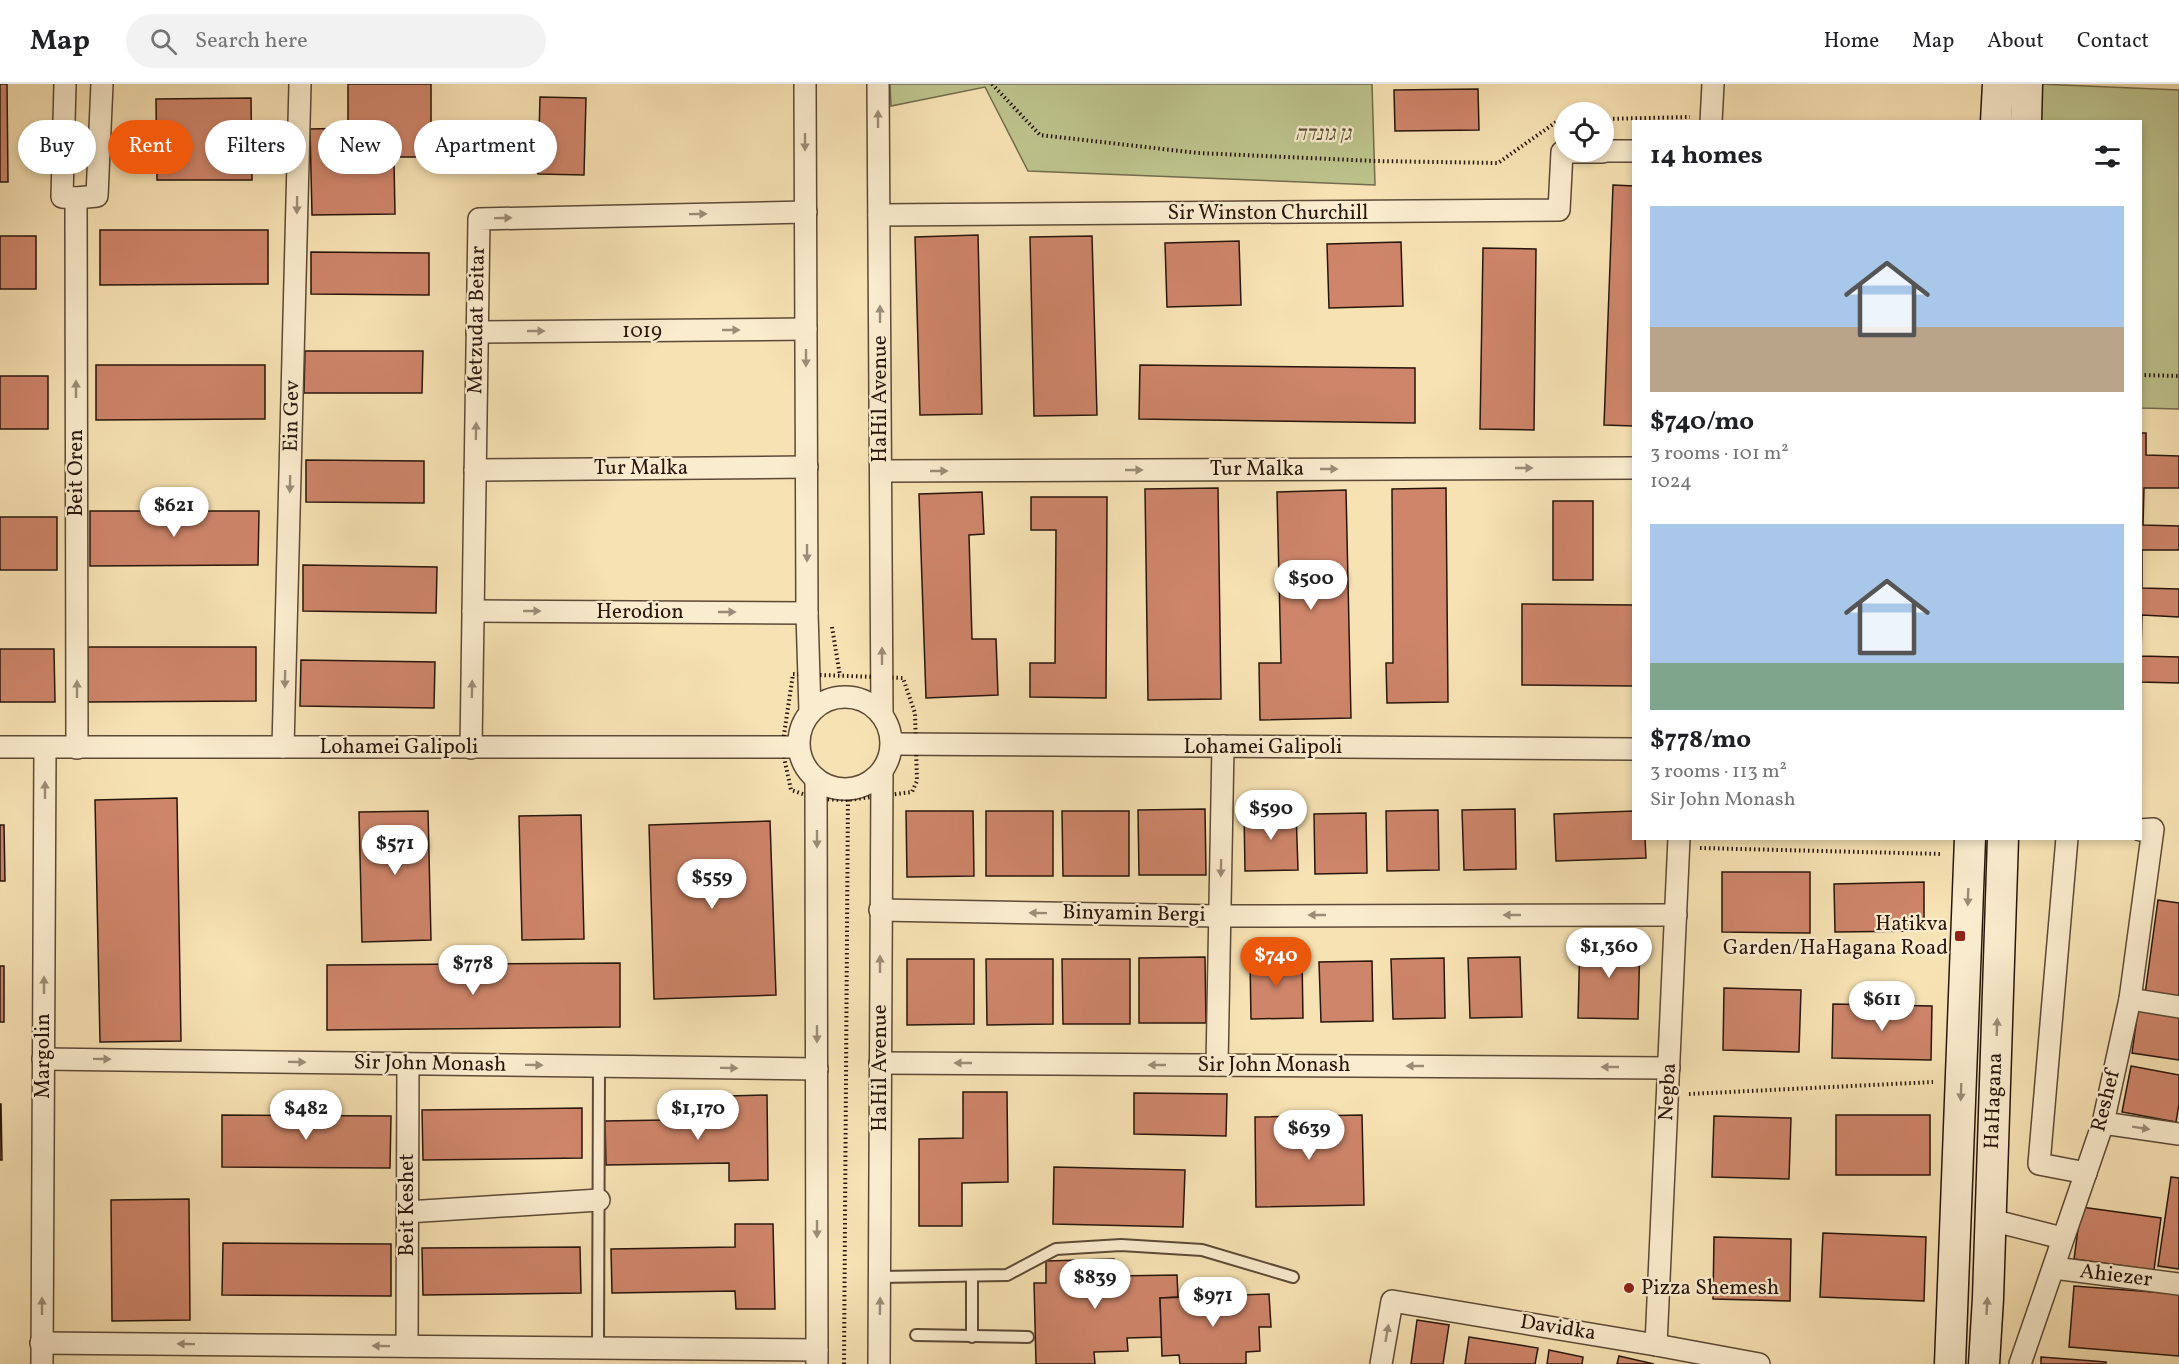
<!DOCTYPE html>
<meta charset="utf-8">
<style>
:root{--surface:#fff;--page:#f2f2f2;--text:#202124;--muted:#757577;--line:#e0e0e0;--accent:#ea580c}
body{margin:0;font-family:Vollkorn,"Frank Ruhl Libre",serif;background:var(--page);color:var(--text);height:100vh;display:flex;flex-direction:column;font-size:22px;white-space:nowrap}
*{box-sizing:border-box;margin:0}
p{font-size:20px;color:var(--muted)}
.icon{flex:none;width:33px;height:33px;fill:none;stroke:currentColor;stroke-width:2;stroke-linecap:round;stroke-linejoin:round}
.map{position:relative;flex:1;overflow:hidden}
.side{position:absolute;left:1632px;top:36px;width:510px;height:720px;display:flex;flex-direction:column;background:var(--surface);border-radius:0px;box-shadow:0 3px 9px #0003}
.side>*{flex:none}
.guide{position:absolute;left:18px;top:36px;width:570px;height:54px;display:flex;gap:12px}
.buttons{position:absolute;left:1554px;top:18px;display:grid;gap:12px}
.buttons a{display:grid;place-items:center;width:60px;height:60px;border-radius:50%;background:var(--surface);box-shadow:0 3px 9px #0003;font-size:30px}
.price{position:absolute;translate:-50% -51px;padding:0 14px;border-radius:21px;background:#fff;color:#222;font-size:20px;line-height:39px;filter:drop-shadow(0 2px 3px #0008)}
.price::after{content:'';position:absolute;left:50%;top:36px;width:18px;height:14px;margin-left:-9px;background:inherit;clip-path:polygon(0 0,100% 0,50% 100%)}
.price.selected{background:var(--accent);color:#fff}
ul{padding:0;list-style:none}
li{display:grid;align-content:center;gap:12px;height:318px;padding:0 18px}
li span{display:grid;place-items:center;height:186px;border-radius:0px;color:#555}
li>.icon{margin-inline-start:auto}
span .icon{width:108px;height:108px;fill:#fffc;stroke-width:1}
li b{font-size:26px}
h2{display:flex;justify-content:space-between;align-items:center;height:72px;padding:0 18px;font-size:26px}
.pill{padding:0 21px;border-radius:27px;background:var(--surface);box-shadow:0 3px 9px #0003;font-size:21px;line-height:54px}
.pill.selected{background:var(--accent);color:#fff}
header{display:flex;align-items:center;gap:36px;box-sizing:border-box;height:84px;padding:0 30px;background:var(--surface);border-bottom:2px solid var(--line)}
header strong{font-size:28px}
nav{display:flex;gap:33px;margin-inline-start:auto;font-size:21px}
.search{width:420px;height:54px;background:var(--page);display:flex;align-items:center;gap:15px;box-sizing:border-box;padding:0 21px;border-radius:33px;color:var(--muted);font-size:22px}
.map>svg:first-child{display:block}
.green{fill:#bdc38c;stroke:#726c4c;stroke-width:1.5}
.building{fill:#ce856a;stroke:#28160d;stroke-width:1.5}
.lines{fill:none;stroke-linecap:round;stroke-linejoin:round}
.lane-casing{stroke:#5c4936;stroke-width:14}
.street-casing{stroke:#5c4936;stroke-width:24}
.secondary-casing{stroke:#28160d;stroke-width:33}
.path{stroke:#28160d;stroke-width:4;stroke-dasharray:1.5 3;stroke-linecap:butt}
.lane{stroke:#faecce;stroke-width:10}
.street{stroke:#faecce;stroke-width:21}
.secondary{stroke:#faecce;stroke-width:30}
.oneway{fill:#9c8c77}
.poi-dot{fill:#8f2418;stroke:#faecce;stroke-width:2}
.labels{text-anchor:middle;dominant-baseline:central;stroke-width:4.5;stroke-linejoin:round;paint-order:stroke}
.park-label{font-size:21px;font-style:italic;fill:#5c5339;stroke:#faecce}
.street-label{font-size:21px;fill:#28160d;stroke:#faecce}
.poi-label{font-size:21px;fill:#28160d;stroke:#faecce;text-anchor:end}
</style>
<header>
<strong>Map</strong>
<div class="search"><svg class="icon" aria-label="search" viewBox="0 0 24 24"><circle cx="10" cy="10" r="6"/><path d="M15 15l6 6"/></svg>Search here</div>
<nav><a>Home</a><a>Map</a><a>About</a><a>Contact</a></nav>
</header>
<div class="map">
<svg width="2179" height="1280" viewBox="0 0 2179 1280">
<rect width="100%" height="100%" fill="#f7e2b3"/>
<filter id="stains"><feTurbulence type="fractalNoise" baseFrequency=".00333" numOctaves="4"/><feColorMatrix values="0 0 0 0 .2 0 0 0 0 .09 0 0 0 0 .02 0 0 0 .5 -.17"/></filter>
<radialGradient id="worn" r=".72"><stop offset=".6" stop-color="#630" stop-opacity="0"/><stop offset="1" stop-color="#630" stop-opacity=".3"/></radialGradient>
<g class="green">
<polygon points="890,0 1372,0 1375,101 1028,87 985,3 891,22"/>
<polygon points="2039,0 2179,6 2179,325 2141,324 2140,38 2038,38"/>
</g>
<g class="building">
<polygon points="0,0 7,0 8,98 0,98"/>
<polygon points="348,0 431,0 431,73 387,73 387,39 348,40"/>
<polygon points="1478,5 1479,46 1395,47 1394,6"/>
<polygon points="540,13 586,14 584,91 538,90"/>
<polygon points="251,14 252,96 157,96 156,15"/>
<polygon points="355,44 355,78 394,78 395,130 312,131 310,45"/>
<polygon points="1613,101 1634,102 1634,342 1604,341"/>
<polygon points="100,146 268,146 268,200 100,201"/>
<polygon points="978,151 982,330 920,331 915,153"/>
<rect x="0" y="152" width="36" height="53"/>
<polygon points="1092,152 1097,331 1034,332 1030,153"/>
<polygon points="1239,157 1241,221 1167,223 1165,159"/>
<polygon points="1401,158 1403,222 1329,224 1327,160"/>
<polygon points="1483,164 1536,165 1534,346 1480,345"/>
<polygon points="311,168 429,169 429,211 311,210"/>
<polygon points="305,267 423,267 422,309 304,309"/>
<polygon points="96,281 265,281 265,335 96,336"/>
<polygon points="1140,281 1415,284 1415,339 1139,335"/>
<rect x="0" y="292" width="48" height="53"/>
<polygon points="2140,349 2146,349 2146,371 2179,372 2179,404 2144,404 2143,441 2179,442 2179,466 2142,466 2142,504 2179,505 2179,533 2142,531 2141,572 2179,573 2179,599 2140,598"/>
<polygon points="306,376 424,377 424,419 306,418"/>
<polygon points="1218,404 1221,615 1148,616 1145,405"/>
<polygon points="1446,404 1448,618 1387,619 1386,579 1393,579 1392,405"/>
<polygon points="1346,406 1351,634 1260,636 1259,579 1281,579 1277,408"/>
<polygon points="982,408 984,450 969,451 972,555 996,555 998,611 926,614 919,410"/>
<polygon points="1031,413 1107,413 1106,614 1030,613 1030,579 1055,579 1056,446 1031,446"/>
<rect x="1553" y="417" width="40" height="79"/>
<polygon points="90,427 259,427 258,481 90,482"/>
<rect x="0" y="433" width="57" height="53"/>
<polygon points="303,481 437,483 436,529 303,527"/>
<polygon points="1522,520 1634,521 1634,602 1522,601"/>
<polygon points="88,563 256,563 256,617 88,618"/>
<polygon points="0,565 54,565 55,618 0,618"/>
<polygon points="301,576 435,578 434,624 300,622"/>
<polygon points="177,714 181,957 100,958 95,716"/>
<polygon points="1205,725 1206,791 1139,791 1138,726"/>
<polygon points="1515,725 1516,785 1464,786 1462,726"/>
<polygon points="1296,726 1298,786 1245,787 1244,727"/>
<polygon points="1438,726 1439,786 1387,787 1386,727"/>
<polygon points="428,727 431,856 362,858 359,728"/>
<polygon points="906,727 973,727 974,792 907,793"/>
<rect x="986" y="727" width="67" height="65"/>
<polygon points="1062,727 1129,727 1129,792 1063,792"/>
<polygon points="1634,727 1634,754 1645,754 1646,774 1556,777 1554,730"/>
<polygon points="1366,729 1367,789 1315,790 1314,730"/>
<polygon points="581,731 584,855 522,856 519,732"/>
<polygon points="770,737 776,911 654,915 649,741"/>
<polygon points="0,741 4,741 5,797 0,797"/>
<polygon points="1722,788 1810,788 1810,849 1722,848"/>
<polygon points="1924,798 1924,847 1835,848 1834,800"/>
<polygon points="2158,816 2179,819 2179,915 2145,910"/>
<polygon points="1580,855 1640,856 1638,935 1578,934"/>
<polygon points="1205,873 1206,939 1139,939 1139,874"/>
<polygon points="1520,873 1522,933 1470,934 1468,874"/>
<polygon points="1302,874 1303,934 1251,935 1250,875"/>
<polygon points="1444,874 1445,934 1393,935 1391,875"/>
<polygon points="907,875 974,875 974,940 907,941"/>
<polygon points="986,875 1053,875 1053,940 987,941"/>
<polygon points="1062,875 1130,875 1130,940 1063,940"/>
<polygon points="1372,877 1373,937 1321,938 1319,878"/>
<polygon points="620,879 620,943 327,946 327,881"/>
<rect x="0" y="882" width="4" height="56"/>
<polygon points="1724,904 1801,906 1799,968 1723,966"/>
<polygon points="1833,920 1932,922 1931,976 1832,974"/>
<polygon points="2138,926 2179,931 2179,976 2132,969"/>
<polygon points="2131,982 2179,991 2179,1020 2176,1038 2122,1028"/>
<polygon points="963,1008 1007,1008 1008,1098 962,1099 962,1142 919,1142 919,1055 963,1054"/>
<polygon points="1134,1009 1227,1010 1226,1052 1134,1050"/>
<polygon points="767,1011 768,1096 729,1097 729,1079 606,1081 605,1037 729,1035 729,1012"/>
<polygon points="0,1020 1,1020 2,1076 0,1076"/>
<polygon points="582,1024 582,1074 423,1076 422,1026"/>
<polygon points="222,1031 391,1032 390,1084 222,1083"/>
<polygon points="1362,1031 1364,1121 1256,1123 1255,1033"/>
<rect x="1836" y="1031" width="94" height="60"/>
<polygon points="1714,1032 1791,1034 1789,1095 1712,1093"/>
<polygon points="1054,1083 1185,1086 1183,1143 1053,1140"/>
<polygon points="2171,1093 2179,1094 2179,1185 2158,1182"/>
<polygon points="189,1115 190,1236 112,1237 111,1116"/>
<polygon points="2081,1123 2161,1134 2154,1186 2074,1175"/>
<polygon points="735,1140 773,1140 775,1225 736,1225 735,1207 612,1209 611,1165 735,1163"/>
<polygon points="1823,1149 1926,1153 1924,1217 1820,1213"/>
<polygon points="1714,1153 1791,1155 1790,1217 1713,1215"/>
<polygon points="223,1159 391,1160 391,1212 222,1211"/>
<polygon points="580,1163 581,1209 423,1211 422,1164"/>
<polygon points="1114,1175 1115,1192 1177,1191 1178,1213 1160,1214 1162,1253 1127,1254 1128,1267 1094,1268 1095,1280 1036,1280 1034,1199 1046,1199 1046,1177"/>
<polygon points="2074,1202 2179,1210 2179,1272 2069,1263"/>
<polygon points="1269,1210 1271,1243 1259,1243 1260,1267 1246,1268 1246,1280 1180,1280 1179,1271 1162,1272 1160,1214"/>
<polygon points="1417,1236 1449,1241 1443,1280 1411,1280"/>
<polygon points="1469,1253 1538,1264 1535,1280 1465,1280"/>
<polygon points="1549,1266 1583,1273 1582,1280 1547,1280"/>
<polygon points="1619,1272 1654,1280 1617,1280"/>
<polygon points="2041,1273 2106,1278 2106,1280 2041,1280"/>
</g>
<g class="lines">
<defs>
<g id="lane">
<polyline points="880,1193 1007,1191 1056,1165 1121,1161 1202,1166 1293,1193"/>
<polyline points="972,1193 972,1253"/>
<polyline points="916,1251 1028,1253"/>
<polyline points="598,1264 599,982"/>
</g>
<g id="street">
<polyline points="65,0 62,113 76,114 97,112 102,0"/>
<polyline points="805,0 807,529 810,628"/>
<polyline points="878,0 882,630"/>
<polyline points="1711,38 1713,0"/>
<polyline points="1604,67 1634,67"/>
<polyline points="76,114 77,664"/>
<polyline points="879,131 1559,126 1562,68 1602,68"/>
<polyline points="477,248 806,245"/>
<polyline points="475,386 807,383"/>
<polyline points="881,387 1634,384"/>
<polyline points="473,527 807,529"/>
<circle cx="845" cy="659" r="46"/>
<polyline points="892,660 1634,665"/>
<polyline points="0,663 798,663"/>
<polyline points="283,663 300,0"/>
<polyline points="471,664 479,135 806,128"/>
<polyline points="816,696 817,1278"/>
<polyline points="2067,754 2039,1080 2086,1089"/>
<polyline points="880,826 1220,832 1676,831"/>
<polyline points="2130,915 2179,923"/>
<polyline points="43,975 817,985"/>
<polyline points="880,979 1669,984"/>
<polyline points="1217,981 1223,662"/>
<polyline points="2103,1039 2179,1050"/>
<polyline points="407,1128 599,1116"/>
<polyline points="1991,1136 2062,1154"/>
<polyline points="2054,1184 2179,1200"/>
<polyline points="41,1259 817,1266"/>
<polyline points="1656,1261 1679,754"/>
<polyline points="407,1262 408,980"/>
<polyline points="42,1280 45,664"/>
<polyline points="879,1280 882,688"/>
<polyline points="1381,1280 1392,1217 1656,1261 1759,1280"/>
<polyline points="2020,1280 2103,1039 2130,915 2153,745 2140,746"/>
</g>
<g id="secondary">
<polyline points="1996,38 1998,0"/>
<polyline points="2026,38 2027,0"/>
<polyline points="1950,1280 1970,754"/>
<polyline points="1984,1280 1988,1214 2003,754"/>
</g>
</defs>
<use href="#lane" class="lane-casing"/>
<use href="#street" class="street-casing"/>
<use href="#secondary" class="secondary-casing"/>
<g class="path">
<polyline points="992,0 1040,51 1198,69 1375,77 1498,79 1559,36 1564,36"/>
<polyline points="1604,35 1690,33"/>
<polyline points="2140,291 2179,292"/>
<polyline points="832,543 840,592"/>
<polygon points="793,590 903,594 915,629 917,697 912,708 848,716 817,715 791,706 782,664"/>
<polyline points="1700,764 1942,770"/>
<polyline points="1689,1010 1933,998"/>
<polyline points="844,1280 848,706"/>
</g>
<use href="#lane" class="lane"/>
<use href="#street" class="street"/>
<use href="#secondary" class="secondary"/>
</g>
<defs><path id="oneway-solid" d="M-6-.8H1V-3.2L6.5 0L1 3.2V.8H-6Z" transform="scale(1.5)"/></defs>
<g class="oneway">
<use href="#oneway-solid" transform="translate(878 35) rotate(-90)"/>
<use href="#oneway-solid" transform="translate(805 58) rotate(90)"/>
<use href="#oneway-solid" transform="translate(297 121) rotate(91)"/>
<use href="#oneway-solid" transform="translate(698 130) rotate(-1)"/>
<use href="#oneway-solid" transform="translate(503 134) rotate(-1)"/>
<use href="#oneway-solid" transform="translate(880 230) rotate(-90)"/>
<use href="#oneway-solid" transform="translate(731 246)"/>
<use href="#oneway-solid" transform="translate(536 247)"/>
<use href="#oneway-solid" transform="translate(806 274) rotate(90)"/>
<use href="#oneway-solid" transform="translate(76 305) rotate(-90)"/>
<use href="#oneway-solid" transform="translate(476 347) rotate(-89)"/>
<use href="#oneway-solid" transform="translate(1524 384)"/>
<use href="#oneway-solid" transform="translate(1329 385)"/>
<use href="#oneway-solid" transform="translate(1134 386)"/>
<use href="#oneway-solid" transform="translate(939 387)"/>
<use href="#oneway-solid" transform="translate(290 400) rotate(91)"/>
<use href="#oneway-solid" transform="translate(807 469) rotate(90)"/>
<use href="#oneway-solid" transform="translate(532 527)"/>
<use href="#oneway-solid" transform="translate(727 528)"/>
<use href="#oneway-solid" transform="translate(882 572) rotate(-90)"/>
<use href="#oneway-solid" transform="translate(285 595) rotate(91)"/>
<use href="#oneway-solid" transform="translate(77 605) rotate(-90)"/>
<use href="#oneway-solid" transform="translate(472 605) rotate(-89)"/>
<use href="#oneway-solid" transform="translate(45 706) rotate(-90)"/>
<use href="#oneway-solid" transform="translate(817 755) rotate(90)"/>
<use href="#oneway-solid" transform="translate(1221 784) rotate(91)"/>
<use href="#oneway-solid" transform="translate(1968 813) rotate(92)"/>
<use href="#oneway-solid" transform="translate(1038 829) rotate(-179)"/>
<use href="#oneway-solid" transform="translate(1317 831) rotate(180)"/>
<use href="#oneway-solid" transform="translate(1512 831) rotate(180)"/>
<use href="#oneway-solid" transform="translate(880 880) rotate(-90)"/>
<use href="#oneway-solid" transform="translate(44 901) rotate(-90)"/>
<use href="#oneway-solid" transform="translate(1997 943) rotate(-88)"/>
<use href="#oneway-solid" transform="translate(817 950) rotate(90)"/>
<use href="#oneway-solid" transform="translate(102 975) rotate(1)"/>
<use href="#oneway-solid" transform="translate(297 978) rotate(1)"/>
<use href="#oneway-solid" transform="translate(963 979) rotate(-180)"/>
<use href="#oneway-solid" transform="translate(534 981) rotate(1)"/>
<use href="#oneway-solid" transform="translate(1157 981) rotate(-180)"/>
<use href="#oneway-solid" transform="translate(1415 982) rotate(-180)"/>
<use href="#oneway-solid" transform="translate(1610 983) rotate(-180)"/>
<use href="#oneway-solid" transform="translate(729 984) rotate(1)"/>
<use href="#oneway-solid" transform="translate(1961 1008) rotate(92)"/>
<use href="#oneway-solid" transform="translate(2141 1044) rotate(9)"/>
<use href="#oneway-solid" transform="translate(817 1145) rotate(90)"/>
<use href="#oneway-solid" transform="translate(42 1222) rotate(-90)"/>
<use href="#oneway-solid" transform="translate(880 1222) rotate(-89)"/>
<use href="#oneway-solid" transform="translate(1987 1222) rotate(-87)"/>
<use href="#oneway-solid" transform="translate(1387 1249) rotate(-80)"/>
<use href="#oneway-solid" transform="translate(186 1260) rotate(-179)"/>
<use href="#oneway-solid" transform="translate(381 1262) rotate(-179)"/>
</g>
<g class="poi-dot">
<rect x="1954" y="846" width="12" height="12" rx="3"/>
<circle cx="1629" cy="1204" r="6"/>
</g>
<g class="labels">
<g class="park-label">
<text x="1323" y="50">גן גונדה</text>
</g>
<g class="street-label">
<text x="1268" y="129">Sir Winston Churchill</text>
<text transform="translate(477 236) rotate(-89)">Metzudat Beitar</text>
<text x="642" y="247">1019</text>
<text transform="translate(880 315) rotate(-90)">HaHil Avenue</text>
<text transform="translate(292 332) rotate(-89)">Ein Gev</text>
<text x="641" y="384">Tur Malka</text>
<text x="1257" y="385">Tur Malka</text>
<text transform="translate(76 389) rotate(-90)">Beit Oren</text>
<text x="640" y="528">Herodion</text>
<text x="399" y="663">Lohamei Galipoli</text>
<text x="1263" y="663">Lohamei Galipoli</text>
<text transform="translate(1134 830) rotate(1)">Binyamin Bergi</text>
<text transform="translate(43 972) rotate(-90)">Margolin</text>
<text transform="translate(430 980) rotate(1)">Sir John Monash</text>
<text x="1274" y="981">Sir John Monash</text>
<text transform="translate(880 984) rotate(-90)">HaHil Avenue</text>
<text transform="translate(1668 1008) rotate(-87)">Negba</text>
<text transform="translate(1994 1017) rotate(-88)">HaHagana</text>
<text transform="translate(2106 1017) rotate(-76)">Reshef</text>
<text transform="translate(407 1121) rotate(-90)">Beit Keshet</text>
<text transform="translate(2116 1192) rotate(7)">Ahiezer</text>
<text transform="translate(1558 1244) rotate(9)">Davidka</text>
</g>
<g class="poi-label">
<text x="1948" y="840">Hatikva<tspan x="1948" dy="24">Garden/HaHagana Road</tspan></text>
<text x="1641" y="1204" text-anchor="start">Pizza Shemesh</text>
</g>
</g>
<rect width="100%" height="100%" filter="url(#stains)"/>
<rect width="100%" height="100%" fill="url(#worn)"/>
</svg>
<div class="buttons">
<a><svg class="icon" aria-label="locate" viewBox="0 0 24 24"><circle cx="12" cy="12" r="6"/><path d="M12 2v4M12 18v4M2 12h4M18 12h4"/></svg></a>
</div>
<b class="price" style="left:174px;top:454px">$621</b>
<b class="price" style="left:1311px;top:527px">$500</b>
<b class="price" style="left:1271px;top:757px">$590</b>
<b class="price" style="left:395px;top:792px">$571</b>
<b class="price" style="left:712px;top:826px">$559</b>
<b class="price" style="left:1609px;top:895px">$1,360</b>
<b class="price selected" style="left:1276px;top:904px">$740</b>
<b class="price" style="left:473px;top:912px">$778</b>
<b class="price" style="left:1882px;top:948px">$611</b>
<b class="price" style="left:306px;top:1057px">$482</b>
<b class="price" style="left:698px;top:1057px">$1,170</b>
<b class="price" style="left:1309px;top:1077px">$639</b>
<b class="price" style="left:1095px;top:1226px">$839</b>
<b class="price" style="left:1213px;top:1244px">$971</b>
<div class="guide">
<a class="pill">Buy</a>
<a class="pill selected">Rent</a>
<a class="pill">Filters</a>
<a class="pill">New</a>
<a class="pill">Apartment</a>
</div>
<section class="side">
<h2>14 homes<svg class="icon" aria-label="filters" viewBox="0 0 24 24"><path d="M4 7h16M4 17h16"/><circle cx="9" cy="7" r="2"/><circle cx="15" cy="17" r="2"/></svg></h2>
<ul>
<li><span style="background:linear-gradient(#a9c7e8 65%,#b9a48a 0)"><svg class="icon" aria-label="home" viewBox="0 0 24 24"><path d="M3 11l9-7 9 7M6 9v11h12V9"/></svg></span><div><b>$740/mo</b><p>3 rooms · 101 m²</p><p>1024</p></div></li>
<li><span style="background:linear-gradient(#a9c7e8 75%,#7fa58c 0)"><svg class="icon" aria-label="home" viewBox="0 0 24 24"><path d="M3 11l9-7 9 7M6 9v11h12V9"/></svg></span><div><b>$778/mo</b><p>3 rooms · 113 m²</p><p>Sir John Monash</p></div></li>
</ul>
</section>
</div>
